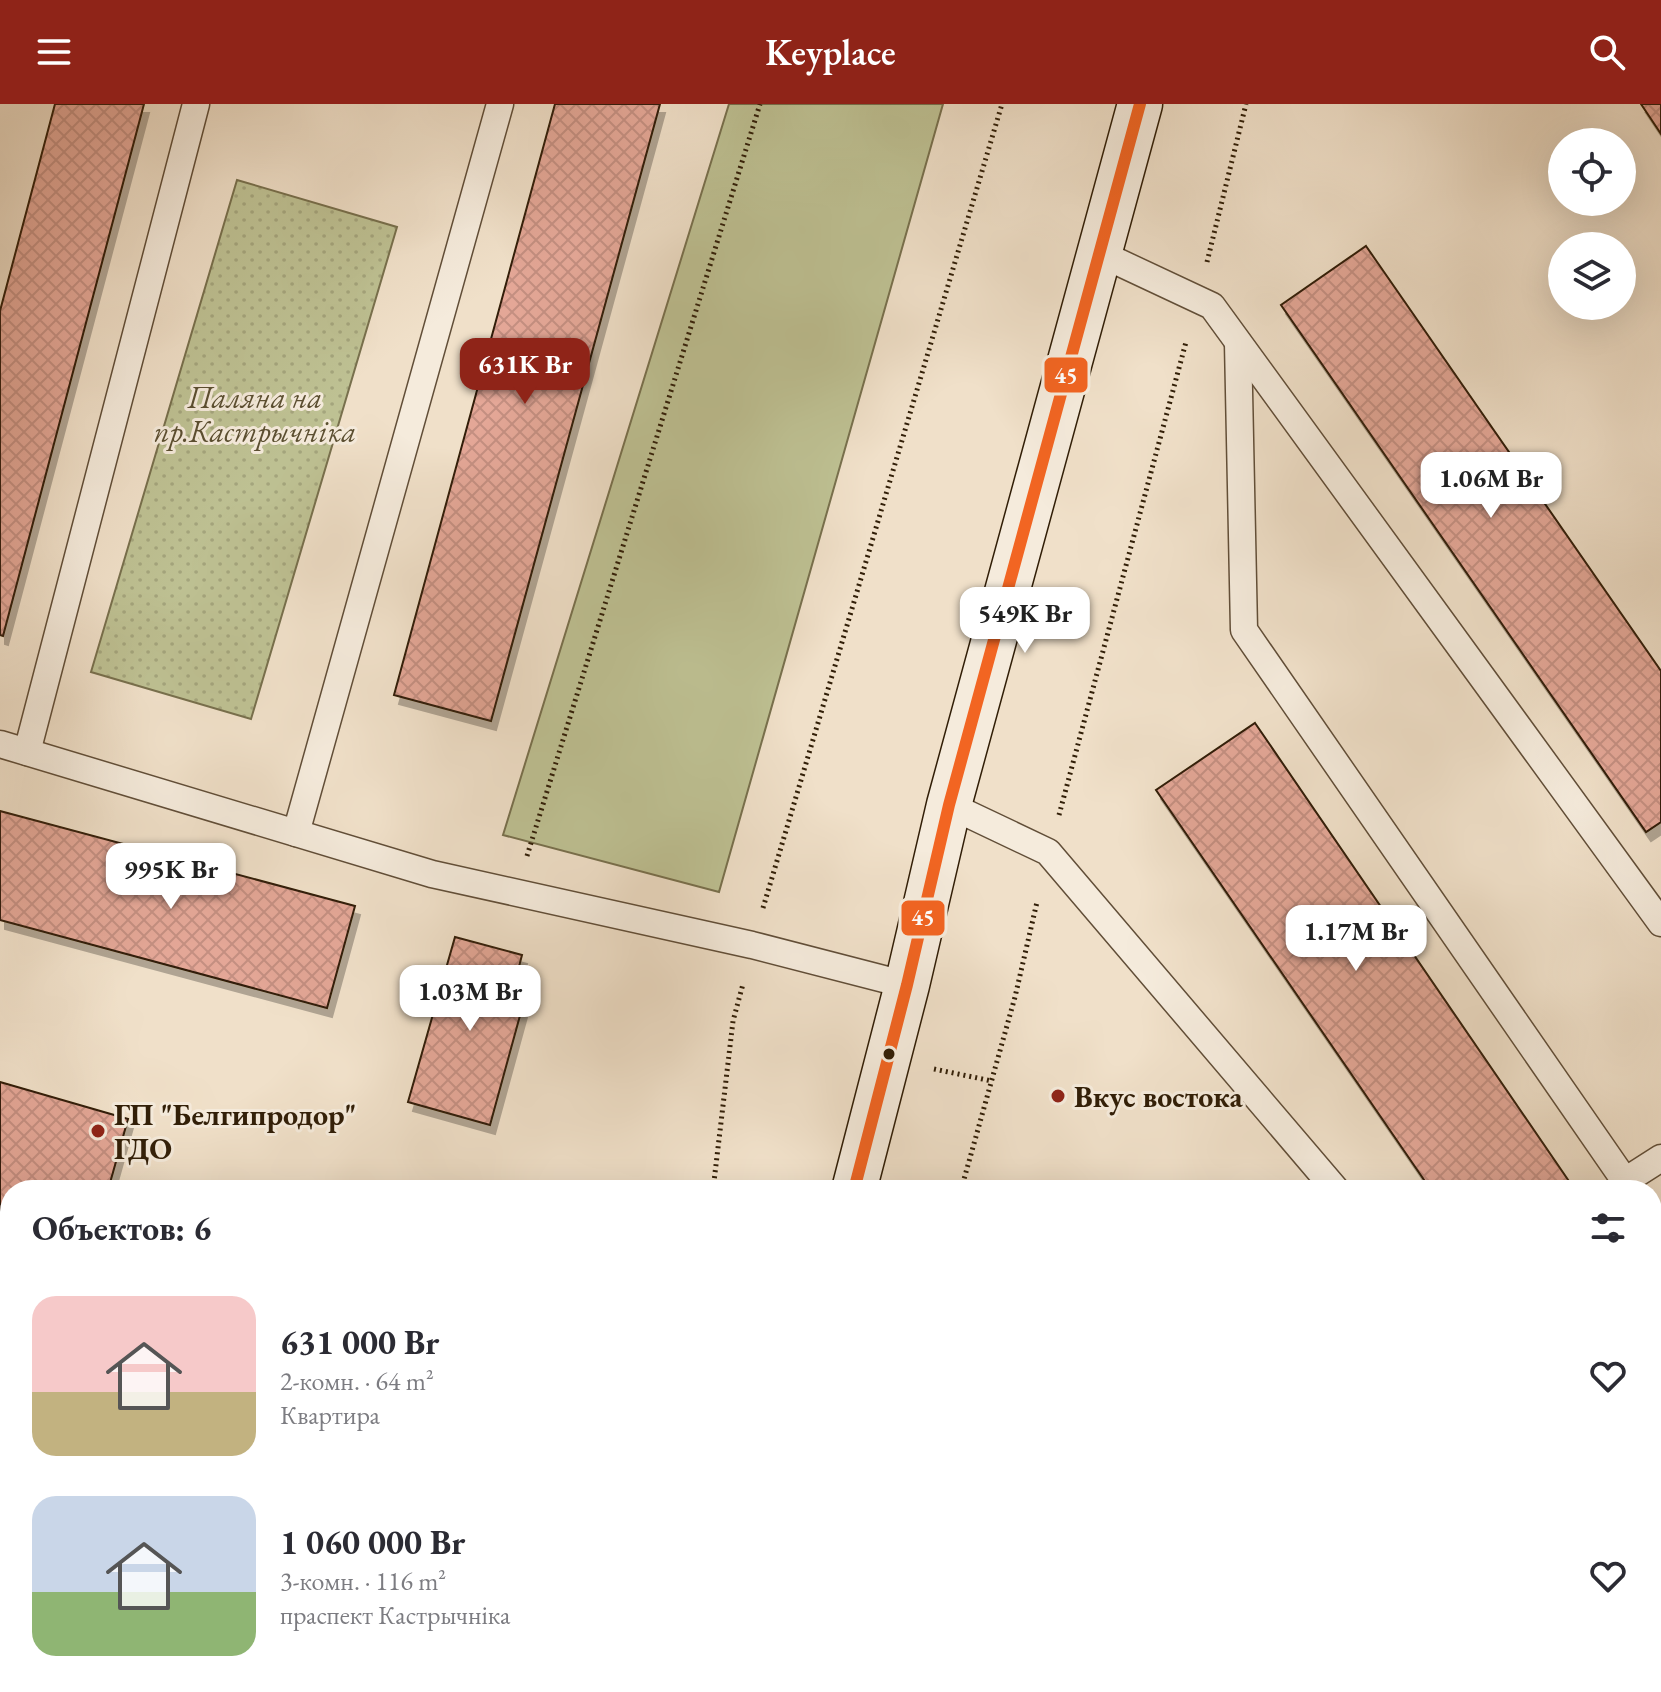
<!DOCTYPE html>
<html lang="ru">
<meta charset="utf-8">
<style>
:root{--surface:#fff;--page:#f2f2f3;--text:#2b2b33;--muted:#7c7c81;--accent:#8f2418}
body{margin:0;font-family:"EB Garamond",serif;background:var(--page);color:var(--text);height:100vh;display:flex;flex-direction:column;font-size:30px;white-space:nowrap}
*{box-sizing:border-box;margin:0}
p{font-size:26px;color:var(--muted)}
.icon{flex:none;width:44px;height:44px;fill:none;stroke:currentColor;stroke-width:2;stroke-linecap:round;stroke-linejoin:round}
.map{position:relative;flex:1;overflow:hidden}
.sheet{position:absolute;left:0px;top:1076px;width:1662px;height:512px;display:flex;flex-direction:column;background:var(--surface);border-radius:32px 32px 0 0;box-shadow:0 8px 32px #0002}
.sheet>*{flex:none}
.tools{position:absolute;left:1548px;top:24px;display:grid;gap:16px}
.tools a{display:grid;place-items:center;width:88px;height:88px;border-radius:50%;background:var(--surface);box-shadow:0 8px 32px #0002;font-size:40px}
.price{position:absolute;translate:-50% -68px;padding:0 18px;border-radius:16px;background:#fff;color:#222;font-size:26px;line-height:52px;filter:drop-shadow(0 2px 4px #0008)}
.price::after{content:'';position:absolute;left:50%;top:48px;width:24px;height:18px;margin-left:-12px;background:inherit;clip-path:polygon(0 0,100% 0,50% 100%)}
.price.selected{background:var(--accent);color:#fff}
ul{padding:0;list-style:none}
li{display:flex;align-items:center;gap:24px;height:200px;padding:0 32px}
li span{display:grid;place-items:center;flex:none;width:224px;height:160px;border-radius:24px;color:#555}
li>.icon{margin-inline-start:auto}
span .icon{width:96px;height:96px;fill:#fffc;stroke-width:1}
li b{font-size:34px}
h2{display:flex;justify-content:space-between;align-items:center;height:96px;padding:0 32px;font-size:34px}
header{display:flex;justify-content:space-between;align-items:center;height:104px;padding:0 32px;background:var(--accent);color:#fff;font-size:36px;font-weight:600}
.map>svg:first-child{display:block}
.grass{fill:#bec193;stroke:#78704d;stroke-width:2}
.park{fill:url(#park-dots);stroke:#78704d;stroke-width:2}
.building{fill:url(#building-cross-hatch);stroke:#311e07;stroke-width:2;filter:url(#shadow)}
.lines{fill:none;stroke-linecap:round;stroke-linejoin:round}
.service-casing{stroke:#614e38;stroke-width:29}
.secondary-casing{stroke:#311e07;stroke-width:47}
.path{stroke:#311e07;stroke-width:5;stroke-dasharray:2 4;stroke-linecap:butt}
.service{stroke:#f5ebdc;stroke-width:26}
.secondary{stroke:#f5ebdc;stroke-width:44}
.bus-1-casing{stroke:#f5ebdc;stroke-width:18}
.bus-1{stroke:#f26522;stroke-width:12}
.bus-dot{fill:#311e07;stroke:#f5ebdc;stroke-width:3}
.poi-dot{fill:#8f2418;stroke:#f5ebdc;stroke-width:3}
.labels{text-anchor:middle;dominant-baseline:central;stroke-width:6;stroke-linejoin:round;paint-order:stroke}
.park-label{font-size:30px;font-style:italic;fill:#5b4f31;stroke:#f5ebdc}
.poi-label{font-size:30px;font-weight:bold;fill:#311e07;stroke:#f5ebdc;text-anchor:start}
.line-badge{stroke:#f5ebdc;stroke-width:3}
.badge-label{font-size:22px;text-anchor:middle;font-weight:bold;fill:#fff}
</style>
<header><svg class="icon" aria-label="menu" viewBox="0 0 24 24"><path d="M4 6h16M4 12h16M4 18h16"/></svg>Keyplace<svg class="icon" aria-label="search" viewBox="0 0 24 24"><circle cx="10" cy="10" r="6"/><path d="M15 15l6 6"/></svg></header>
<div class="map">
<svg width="1661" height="1588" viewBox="0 0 1661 1588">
<defs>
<pattern id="park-dots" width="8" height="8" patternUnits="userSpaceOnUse" patternTransform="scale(2)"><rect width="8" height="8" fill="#bec193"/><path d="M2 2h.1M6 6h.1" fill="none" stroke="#a4a57d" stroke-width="1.8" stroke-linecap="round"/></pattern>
<pattern id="building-cross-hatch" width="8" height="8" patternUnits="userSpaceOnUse" patternTransform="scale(2)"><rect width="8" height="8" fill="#e4a797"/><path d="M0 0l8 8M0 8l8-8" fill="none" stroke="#c48f81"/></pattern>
<filter id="shadow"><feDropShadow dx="5" dy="9" stdDeviation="0" flood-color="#0004"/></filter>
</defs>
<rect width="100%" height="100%" fill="#f0e0c9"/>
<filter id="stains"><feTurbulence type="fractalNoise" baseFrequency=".0025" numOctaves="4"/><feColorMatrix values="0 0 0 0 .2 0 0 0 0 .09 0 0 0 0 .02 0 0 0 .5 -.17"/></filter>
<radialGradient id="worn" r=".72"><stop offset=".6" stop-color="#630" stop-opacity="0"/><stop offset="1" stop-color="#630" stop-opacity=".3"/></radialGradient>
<polygon class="grass" points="729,0 943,0 719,788 503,731"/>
<polygon class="park" points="237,76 397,123 251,615 91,568"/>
<g class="building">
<polygon points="55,0 144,0 3,532 0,531 0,207"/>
<polygon points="555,0 660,0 491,617 394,591"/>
<polygon points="1641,0 1661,0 1661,30"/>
<polygon points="1366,142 1661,567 1661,718 1646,728 1281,201"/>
<polygon points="1255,619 1575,1086 1431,1086 1156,686"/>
<polygon points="0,707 355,802 327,904 0,816"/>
<polygon points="455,833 522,851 514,882 527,886 490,1021 408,998"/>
<polygon points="0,978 128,1015 108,1086 10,1086 10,1424 0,1458"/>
<polygon points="1218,1578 1476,1578 1484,1588 1216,1588"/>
</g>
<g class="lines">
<defs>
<g id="service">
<polyline points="1099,149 1212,202 1661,819"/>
<polyline points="1238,239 1244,526 1625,1077 1661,1054"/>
<polyline points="0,640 432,770 752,841 907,881"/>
<polyline points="27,648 196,0"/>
<polyline points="949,701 1048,748 1336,1086"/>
<polyline points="296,729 500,0"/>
<polyline points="1057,1578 1064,1588"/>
</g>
<g id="secondary">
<polyline points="854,1086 907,881 949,701 1140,0"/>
<polyline points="635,1588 647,1578"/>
<polyline points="754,1588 755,1578"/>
</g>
</defs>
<use href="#service" class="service-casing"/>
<use href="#secondary" class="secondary-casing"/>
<g class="path">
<polyline points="1207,158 1246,0"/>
<polyline points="1059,711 1186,238"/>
<polyline points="527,752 760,0"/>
<polyline points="763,804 1002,0"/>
<polyline points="934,965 992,977"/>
<polyline points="713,1086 733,917 743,880"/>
<polyline points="961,1086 1015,893 1037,798"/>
<polyline points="413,1588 445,1578"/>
<polyline points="851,1588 853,1578"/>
</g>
<use href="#service" class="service"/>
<use href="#secondary" class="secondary"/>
<defs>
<polyline id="bus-1" points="854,1086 907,881 949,701 1140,0"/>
</defs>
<use href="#bus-1" class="bus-1-casing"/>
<use href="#bus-1" class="bus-1"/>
</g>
<circle class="bus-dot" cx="889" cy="950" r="7"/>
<g class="poi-dot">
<circle cx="1058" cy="992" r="8"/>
<circle cx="98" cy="1027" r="8"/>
</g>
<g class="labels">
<g class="park-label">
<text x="255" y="293">Паляна на<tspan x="255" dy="34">пр.Кастрычніка</tspan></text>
</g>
<g class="poi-label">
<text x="1074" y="992">Вкус востока</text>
<text x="114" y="1010">ГП "Белгипродор"<tspan x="114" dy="34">ГДО</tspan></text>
</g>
</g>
<g class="line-badge">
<rect x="1043" y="252" width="46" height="38" rx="8" fill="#f26522"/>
<rect x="900" y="795" width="46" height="38" rx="8" fill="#f26522"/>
</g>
<g class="badge-label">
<text x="1066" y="279">45</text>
<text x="923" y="821">45</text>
</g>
<rect width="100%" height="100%" filter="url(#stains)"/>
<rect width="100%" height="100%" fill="url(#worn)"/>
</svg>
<div class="tools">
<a><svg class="icon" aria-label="locate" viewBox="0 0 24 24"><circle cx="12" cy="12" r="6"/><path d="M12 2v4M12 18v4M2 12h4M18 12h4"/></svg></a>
<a><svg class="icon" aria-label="layers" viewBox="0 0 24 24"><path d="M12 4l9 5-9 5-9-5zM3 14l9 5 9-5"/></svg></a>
</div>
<b class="price selected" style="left:525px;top:302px">631K Br</b>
<b class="price" style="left:1491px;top:416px">1.06M Br</b>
<b class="price" style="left:1025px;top:551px">549K Br</b>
<b class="price" style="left:171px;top:807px">995K Br</b>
<b class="price" style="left:1356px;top:869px">1.17M Br</b>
<b class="price" style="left:470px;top:929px">1.03M Br</b>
<section class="sheet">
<h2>Объектов: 6<svg class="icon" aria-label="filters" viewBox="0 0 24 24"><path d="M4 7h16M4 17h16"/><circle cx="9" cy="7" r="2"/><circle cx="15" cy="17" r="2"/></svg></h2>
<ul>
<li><span style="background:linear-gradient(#f6c9c9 60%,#c2b280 0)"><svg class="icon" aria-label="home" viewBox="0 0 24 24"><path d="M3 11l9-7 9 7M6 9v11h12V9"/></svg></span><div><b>631 000 Br</b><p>2-комн. · 64 m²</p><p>Квартира</p></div><svg class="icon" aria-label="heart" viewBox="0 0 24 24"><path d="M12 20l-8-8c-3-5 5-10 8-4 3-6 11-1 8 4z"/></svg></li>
<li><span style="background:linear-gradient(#c9d6e8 60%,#8fb573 0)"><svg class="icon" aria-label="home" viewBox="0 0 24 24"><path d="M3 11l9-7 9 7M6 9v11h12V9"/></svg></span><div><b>1 060 000 Br</b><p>3-комн. · 116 m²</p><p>праспект Кастрычніка</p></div><svg class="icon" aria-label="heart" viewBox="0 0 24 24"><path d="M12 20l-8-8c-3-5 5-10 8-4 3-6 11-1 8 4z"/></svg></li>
</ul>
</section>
</div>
